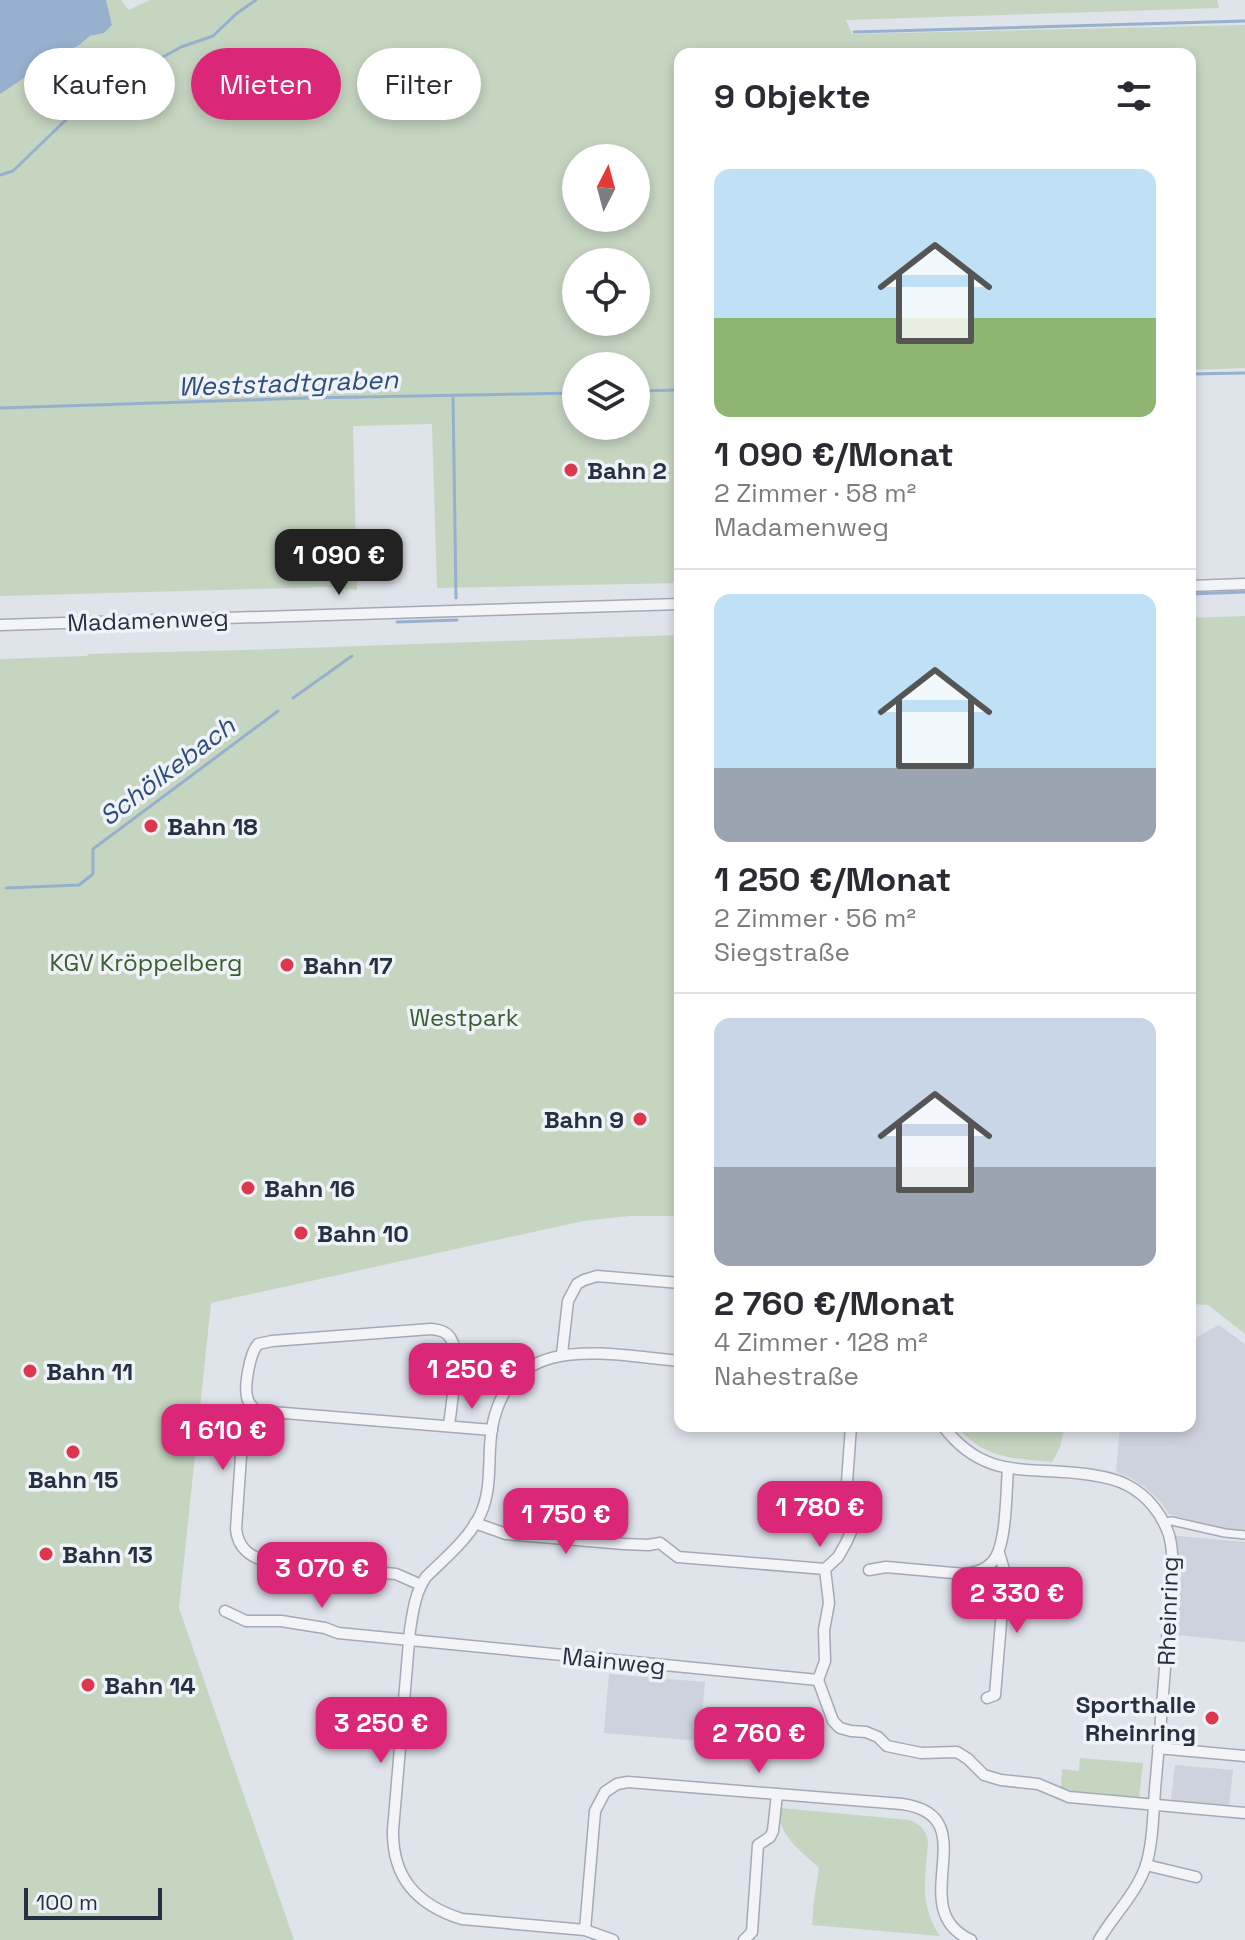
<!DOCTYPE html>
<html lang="de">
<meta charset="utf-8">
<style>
:root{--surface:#fff;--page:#f2f2f3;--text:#2b2b33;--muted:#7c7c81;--line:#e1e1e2;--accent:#db2777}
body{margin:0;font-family:"Space Grotesk",sans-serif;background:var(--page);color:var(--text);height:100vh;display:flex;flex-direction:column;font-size:30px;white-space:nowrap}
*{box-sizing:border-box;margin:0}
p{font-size:26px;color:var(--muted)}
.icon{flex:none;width:44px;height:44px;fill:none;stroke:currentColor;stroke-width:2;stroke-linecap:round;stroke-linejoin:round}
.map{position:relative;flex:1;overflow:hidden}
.drawer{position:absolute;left:674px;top:48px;width:522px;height:1384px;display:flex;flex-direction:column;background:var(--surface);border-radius:16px;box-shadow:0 4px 12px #0003}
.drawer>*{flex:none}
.top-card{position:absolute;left:24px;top:48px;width:530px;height:72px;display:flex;gap:16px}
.needle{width:52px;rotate:6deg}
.tools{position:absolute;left:562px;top:144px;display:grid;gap:16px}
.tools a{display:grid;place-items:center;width:88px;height:88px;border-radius:50%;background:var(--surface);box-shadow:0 4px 12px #0003;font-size:40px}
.scale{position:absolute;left:24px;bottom:20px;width:138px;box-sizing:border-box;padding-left:8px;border:4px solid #263043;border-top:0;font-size:22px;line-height:28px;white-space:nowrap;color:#263043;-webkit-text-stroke:6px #eff2f7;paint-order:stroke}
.price{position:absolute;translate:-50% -68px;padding:0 18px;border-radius:16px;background:var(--accent);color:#fff;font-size:26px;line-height:52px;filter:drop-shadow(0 2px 4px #0008)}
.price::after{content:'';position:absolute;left:50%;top:48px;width:24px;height:18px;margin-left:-12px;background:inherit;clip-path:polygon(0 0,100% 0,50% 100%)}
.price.on{background:#222;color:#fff}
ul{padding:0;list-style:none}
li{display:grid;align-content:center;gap:16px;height:424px;padding:0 40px}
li+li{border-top:2px solid var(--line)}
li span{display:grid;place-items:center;height:248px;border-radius:16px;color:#555}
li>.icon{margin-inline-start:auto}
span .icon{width:144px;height:144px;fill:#fffc;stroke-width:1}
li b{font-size:34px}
h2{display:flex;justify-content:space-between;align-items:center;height:96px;padding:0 40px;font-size:34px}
.pill{padding:0 28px;border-radius:36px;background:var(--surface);box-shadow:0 4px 12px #0003;font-size:28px;line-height:72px}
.pill.on{background:var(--accent);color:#fff}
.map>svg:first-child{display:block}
.built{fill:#cdd2dc}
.green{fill:#c5d5c0;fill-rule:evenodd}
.water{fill:#97b0ce}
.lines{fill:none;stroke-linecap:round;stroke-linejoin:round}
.stream{stroke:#97b0ce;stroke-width:3}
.pedestrian-casing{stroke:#a4aab5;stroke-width:10}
.minor-casing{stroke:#a4aab5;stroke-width:13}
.pedestrian{stroke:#f3f4f8;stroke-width:7}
.minor{stroke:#f3f4f8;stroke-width:10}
.poi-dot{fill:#dc374d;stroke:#eff2f7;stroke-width:3}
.labels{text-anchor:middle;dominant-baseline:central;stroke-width:7;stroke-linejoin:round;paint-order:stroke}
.poi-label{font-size:24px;font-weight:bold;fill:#263043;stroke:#eff2f7;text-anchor:start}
.street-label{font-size:24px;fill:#263043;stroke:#eff2f7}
.park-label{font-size:24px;fill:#3a6032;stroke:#eff2f7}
.water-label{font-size:26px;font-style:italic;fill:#2c4e7c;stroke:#eff2f7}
</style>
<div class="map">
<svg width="1245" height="1940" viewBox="0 0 1245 1940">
<rect width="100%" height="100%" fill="#dfe3ea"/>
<g class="built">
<polygon points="1219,1325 1245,1344 1245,1531 1219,1528 1169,1514 1160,1501 1145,1487 1129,1477 1116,1472 1120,1426 1190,1426 1190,1341"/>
<polygon points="1168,1535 1245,1542 1245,1642 1178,1635"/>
<polygon points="609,1674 705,1682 700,1741 604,1733"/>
<polygon points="1175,1765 1233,1770 1229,1806 1171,1800"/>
</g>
<g class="green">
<path d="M 106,0 L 121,0 L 129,10 L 150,0 L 1217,0 L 1219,8 L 846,20 L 852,34 L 1245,25 L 1245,368 L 1190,370 L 1190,54 L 680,54 L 680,583 L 437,588 L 432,424 L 353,426 L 357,590 L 326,587 L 0,596 L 0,94 L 60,54 L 78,46 L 90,36 L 103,33 L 112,25 ZM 576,158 L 636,158 L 636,218 L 576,218 ZM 576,262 L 636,262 L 636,322 L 576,322 ZM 576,366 L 636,366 L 636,426 L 576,426 Z"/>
<polygon points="1245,616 1245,1334 1208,1305 1190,1304 1190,618"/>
<polygon points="680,635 680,1216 630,1216 583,1221 211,1303 179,1608 294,1940 0,1940 0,659 87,656 88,654 245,650"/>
<path d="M 957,1426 L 1065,1426 L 1060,1447 L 1052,1462 C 1013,1458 983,1459 957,1426 Z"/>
<polygon points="1080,1758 1143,1763 1139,1798 1137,1800 1091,1797 1061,1787 1062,1769 1079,1771"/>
<path d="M 781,1808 L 909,1820 C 920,1824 925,1829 928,1840 C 926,1877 918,1903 940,1936 L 812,1925 L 814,1900 L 819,1868 C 803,1852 774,1833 781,1808 Z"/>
</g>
<polygon class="water" points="0,0 106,0 112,25 104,33 90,36 78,46 60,54 0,94"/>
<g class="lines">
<g class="stream">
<polyline points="854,32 1245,21"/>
<polyline points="0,175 13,171 73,113 112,85 181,47 213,36 236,14 256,0"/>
<polyline points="1190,374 1245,373"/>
<polyline points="636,391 680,390"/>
<polyline points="453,395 456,598"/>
<polyline points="0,408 308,398 576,393"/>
<polyline points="1190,594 1245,592"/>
<polyline points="397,622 457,620"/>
<polyline points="293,698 352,656"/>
<polyline points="6,888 79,885 93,874 93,849 278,711"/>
</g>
<defs>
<polyline id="pedestrian" points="1164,1522 1172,1521 1225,1533 1245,1535"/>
<g id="minor">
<polyline points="1190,586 1245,584"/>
<polyline points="0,625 680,604"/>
<polyline points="562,1354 568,1301 577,1284 584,1280 597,1276 680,1283"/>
<path d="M 261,1414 C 256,1410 250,1406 248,1400 C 243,1388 250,1353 258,1344 L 272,1341 L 431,1329 C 441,1330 448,1332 452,1341 C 460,1356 451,1407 449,1426"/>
<path d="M 943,1426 C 986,1483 1031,1465 1092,1475 C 1105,1477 1116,1479 1127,1485 C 1147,1495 1162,1514 1169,1535 C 1176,1560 1170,1589 1169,1614 C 1165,1669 1161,1723 1156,1778 C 1153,1805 1154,1843 1145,1868 C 1135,1895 1113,1916 1099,1940"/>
<polyline points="475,1523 506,1534 624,1544 648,1545 660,1543 678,1557 825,1569"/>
<path d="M 869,1570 L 886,1567 L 965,1574 C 976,1572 986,1570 993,1561 C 1007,1545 1006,1491 1008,1468"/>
<path d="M 421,1585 L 396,1574 L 270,1562 C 251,1558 238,1549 236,1529 L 242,1441 C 248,1425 255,1415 272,1412 L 492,1430"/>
<polyline points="225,1611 246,1621 281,1621 325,1628 338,1633 818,1680"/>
<polyline points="818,1680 833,1721 840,1728 851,1731 866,1732 878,1737 887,1746 921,1753 957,1752 968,1759 984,1775 1001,1780 1038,1784 1069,1797 1245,1813"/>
<polyline points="818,1680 825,1661 824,1630 829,1603 825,1569 838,1557 846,1543 854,1525 852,1507 846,1496 851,1426"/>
<polyline points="987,1698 995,1695 1005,1573 999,1553"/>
<polyline points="1158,1748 1245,1756"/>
<polyline points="1146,1865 1196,1877"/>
<path d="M 585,1930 L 595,1811 L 605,1792 L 617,1784 L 628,1782 L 902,1804 C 989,1816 901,1909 971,1940"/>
<path d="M 613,1940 L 585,1930 L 462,1919 C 417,1905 392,1878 393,1830 L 410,1630 C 413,1611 415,1593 426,1577 C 445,1558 470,1538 481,1513 C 493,1486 487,1456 492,1428 C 510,1329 608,1355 680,1361"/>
<polyline points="744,1940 752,1932 758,1845 770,1837 773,1831 777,1794"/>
</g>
</defs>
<use href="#pedestrian" class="pedestrian-casing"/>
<use href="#minor" class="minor-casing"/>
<use href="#pedestrian" class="pedestrian"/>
<use href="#minor" class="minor"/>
</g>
<g class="poi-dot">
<circle cx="571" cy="470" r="8"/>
<circle cx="151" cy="826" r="8"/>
<circle cx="287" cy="965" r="8"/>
<circle cx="640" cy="1119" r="8"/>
<circle cx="248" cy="1188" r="8"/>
<circle cx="301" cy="1233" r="8"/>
<circle cx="30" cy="1371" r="8"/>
<circle cx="73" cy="1452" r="8"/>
<circle cx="46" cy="1554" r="8"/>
<circle cx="88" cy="1685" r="8"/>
<circle cx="1212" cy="1718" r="8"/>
</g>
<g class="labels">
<g class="poi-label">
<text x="587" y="470">Bahn 2</text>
<text x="167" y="826">Bahn 18</text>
<text x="303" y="965">Bahn 17</text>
<text x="624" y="1119" text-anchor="end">Bahn 9</text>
<text x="264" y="1188">Bahn 16</text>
<text x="317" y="1233">Bahn 10</text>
<text x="46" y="1371">Bahn 11</text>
<text x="73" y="1479" text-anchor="middle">Bahn 15</text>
<text x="62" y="1554">Bahn 13</text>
<text x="104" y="1685">Bahn 14</text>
<text x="1196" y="1704" text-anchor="end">Sporthalle<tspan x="1196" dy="28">Rheinring</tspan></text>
</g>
<g class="street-label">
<text transform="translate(148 620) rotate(-2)">Madamenweg</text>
<text transform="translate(1168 1611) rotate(-88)">Rheinring</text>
<text transform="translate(614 1661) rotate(6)">Mainweg</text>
</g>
<g class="park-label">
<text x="146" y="962">KGV Kröppelberg</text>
<text x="464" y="1017">Westpark</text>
</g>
<g class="water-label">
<text transform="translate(288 383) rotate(-2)">Weststadtgraben</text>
<text transform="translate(167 771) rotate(-37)">Schölkebach</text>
</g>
</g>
</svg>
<div class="tools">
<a><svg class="needle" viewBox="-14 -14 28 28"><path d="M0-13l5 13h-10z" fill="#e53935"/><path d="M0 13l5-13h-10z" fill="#7c7c81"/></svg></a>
<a><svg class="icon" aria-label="locate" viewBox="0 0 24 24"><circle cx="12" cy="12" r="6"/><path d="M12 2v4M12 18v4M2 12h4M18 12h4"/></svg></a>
<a><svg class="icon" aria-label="layers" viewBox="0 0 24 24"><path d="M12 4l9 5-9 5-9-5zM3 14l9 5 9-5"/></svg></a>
</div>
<div class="scale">100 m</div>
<b class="price on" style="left:339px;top:597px">1 090 €</b>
<b class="price" style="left:472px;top:1411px">1 250 €</b>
<b class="price" style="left:223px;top:1472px">1 610 €</b>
<b class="price" style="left:820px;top:1549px">1 780 €</b>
<b class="price" style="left:566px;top:1556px">1 750 €</b>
<b class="price" style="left:322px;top:1610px">3 070 €</b>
<b class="price" style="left:1017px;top:1635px">2 330 €</b>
<b class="price" style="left:381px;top:1765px">3 250 €</b>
<b class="price" style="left:759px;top:1775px">2 760 €</b>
<div class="top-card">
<a class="pill">Kaufen</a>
<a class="pill on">Mieten</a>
<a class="pill">Filter</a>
</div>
<section class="drawer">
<h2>9 Objekte<svg class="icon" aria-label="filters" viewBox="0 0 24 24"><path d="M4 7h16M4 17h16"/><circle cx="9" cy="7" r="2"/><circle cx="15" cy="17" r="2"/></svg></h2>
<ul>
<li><span style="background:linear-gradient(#bfe0f5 60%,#8fb573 0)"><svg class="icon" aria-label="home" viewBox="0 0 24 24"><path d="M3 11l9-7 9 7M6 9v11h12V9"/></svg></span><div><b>1 090 €/Monat</b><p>2 Zimmer · 58 m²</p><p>Madamenweg</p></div></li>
<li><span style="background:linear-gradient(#bfe0f5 70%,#9aa5b1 0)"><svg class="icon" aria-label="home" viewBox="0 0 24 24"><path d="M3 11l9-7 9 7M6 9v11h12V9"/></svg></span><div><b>1 250 €/Monat</b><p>2 Zimmer · 56 m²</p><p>Siegstraße</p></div></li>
<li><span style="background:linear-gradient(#c9d6e8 60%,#9aa5b1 0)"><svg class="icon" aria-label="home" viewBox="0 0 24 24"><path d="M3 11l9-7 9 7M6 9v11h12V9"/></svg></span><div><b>2 760 €/Monat</b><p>4 Zimmer · 128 m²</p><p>Nahestraße</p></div></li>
</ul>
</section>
</div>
